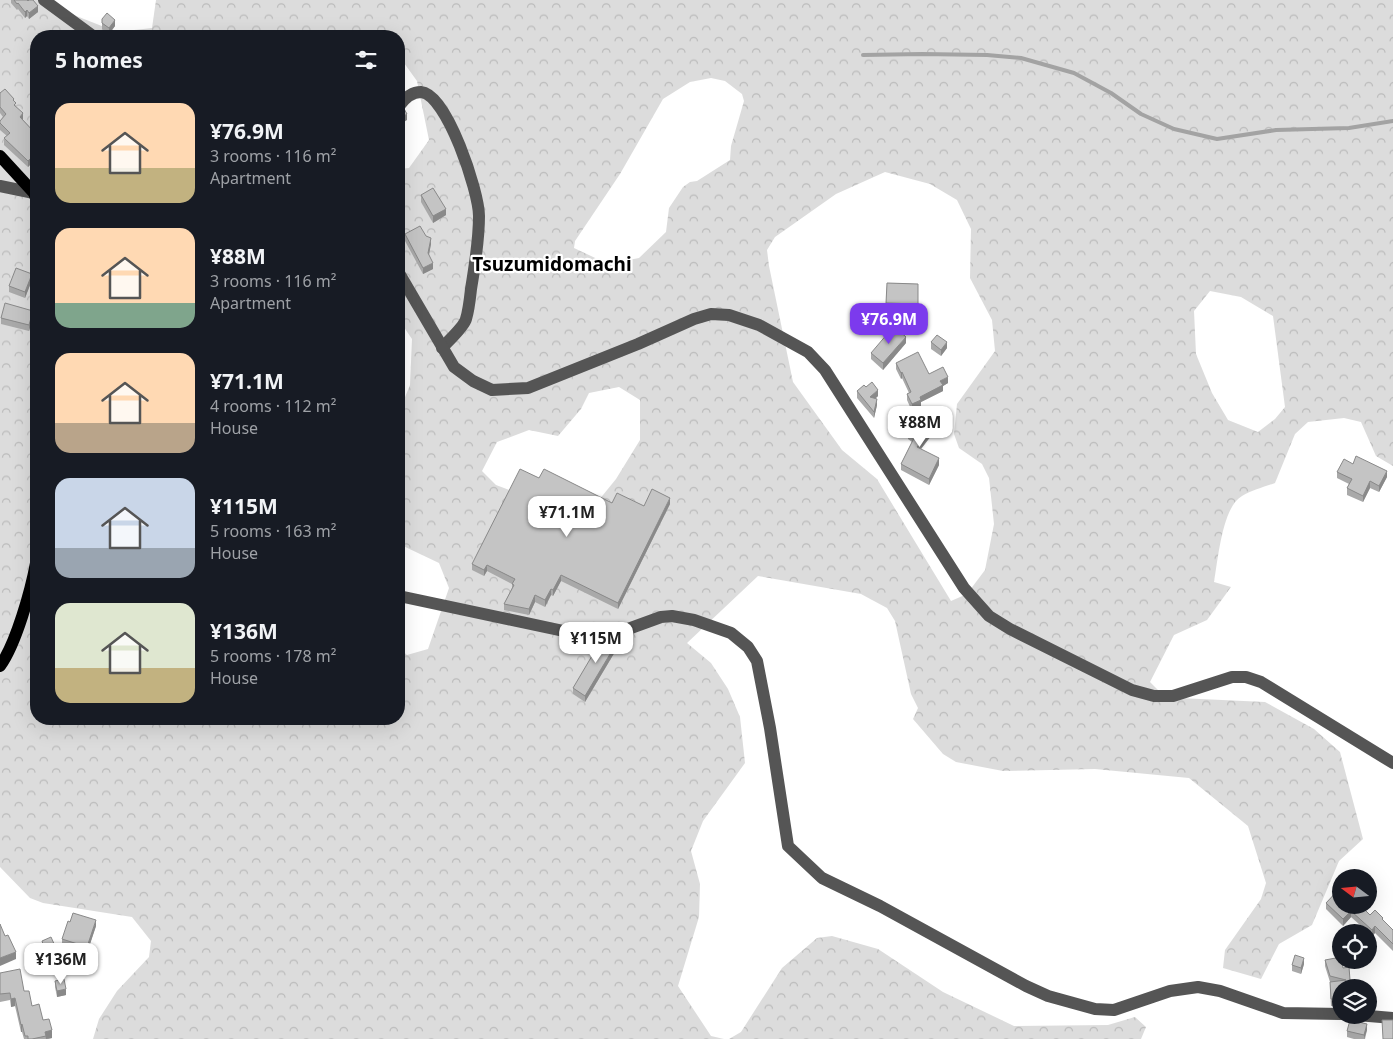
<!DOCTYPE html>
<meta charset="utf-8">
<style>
:root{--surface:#171b24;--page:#20242c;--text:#f1f3f6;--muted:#9ea1a6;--accent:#7c3aed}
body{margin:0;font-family:"Noto Sans",sans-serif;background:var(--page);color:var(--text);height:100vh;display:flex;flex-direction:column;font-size:19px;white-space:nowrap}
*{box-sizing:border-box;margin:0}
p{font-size:16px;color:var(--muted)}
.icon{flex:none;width:28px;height:28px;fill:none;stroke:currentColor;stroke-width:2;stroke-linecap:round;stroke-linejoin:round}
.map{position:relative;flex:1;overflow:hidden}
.details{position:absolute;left:30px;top:30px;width:375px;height:695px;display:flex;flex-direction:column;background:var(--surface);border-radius:20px;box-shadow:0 5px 20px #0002}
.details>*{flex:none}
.needle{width:32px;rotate:286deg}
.controls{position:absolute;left:1332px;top:869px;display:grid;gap:10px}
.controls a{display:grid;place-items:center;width:45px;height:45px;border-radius:50%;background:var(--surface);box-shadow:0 5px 20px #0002;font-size:25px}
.price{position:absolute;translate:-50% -42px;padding:0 11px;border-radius:10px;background:#fff;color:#222;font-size:16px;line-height:32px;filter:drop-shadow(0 1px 2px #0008)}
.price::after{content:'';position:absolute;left:50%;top:30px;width:15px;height:11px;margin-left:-8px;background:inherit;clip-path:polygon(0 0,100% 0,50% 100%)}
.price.on{background:var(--accent);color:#fff}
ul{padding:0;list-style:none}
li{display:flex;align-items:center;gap:15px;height:125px;padding:0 25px}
li span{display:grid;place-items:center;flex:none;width:140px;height:100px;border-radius:15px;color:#555}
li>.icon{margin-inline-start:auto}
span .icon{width:60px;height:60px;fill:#fffc;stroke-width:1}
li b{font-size:21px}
h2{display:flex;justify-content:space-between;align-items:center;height:60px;padding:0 25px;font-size:21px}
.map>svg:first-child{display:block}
.forest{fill:url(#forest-crowns);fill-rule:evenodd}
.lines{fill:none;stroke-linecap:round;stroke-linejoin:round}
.stream{stroke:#a3a3a3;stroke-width:4}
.minor{stroke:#555;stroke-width:12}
.major{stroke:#000;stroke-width:12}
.wall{fill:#a9a9a9}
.shaded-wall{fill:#898989}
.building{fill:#c4c4c4;stroke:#898989}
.labels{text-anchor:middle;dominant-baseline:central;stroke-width:4.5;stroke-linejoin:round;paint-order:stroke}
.quarter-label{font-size:19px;font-weight:bold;fill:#000;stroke:#fff}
</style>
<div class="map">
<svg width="1393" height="1039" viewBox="0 0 1393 1039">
<defs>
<pattern id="forest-crowns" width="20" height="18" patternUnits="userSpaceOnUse" patternTransform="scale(1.25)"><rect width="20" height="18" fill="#dcdcdc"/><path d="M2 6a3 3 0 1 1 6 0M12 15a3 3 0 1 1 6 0" fill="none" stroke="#bbb"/></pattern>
</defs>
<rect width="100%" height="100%" fill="#fff"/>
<g class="forest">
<path d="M 0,0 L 45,0 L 51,6 L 117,32 L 152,28 L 156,0 L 1393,0 L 1393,466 L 1376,456 L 1361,422 L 1344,418 L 1308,422 L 1295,434 L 1275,483 C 1264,487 1252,490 1242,496 C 1222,507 1218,561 1214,582 L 1231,587 L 1207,620 L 1174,635 L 1150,682 L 1162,694 L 1179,698 L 1265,702 L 1314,729 L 1340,752 L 1363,839 L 1339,861 L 1312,925 L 1279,944 L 1261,979 L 1223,968 L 1225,950 L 1261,899 L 1266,883 L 1248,826 L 1189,778 L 1095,769 L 1003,771 L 956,762 L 943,754 L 913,719 L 918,708 L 911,694 L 895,621 L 887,608 L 861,594 L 758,576 L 687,643 L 711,663 L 728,689 L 740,717 L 745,763 L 703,821 L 691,851 L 700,884 L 699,917 L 678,986 L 711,1036 L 724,1039 L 93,1039 L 99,1019 L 117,991 L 149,957 L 151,941 L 132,917 L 43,903 L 30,898 L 0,867 ZM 36,36 L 399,36 L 399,56 L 417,81 L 429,140 L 409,168 L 399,169 L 399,320 L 412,339 L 410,385 L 399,412 L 399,544 L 439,563 L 449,588 L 428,649 L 407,655 L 399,648 L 399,719 L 36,719 ZM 711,78 L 725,81 L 742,94 L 744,101 L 731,146 L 730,160 L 697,181 L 690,182 L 683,187 L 669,208 L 666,232 L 639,258 L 608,264 L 574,248 L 575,241 L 620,174 L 663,99 L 690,82 ZM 885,172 L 930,184 L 957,200 L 971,229 L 970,278 L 992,320 L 995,351 L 957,404 L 954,434 L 959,448 L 982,464 L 989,478 L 994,524 L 985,570 L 967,594 L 951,601 L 877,479 L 842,450 L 793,382 L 769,266 L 767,250 L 775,237 L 836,194 ZM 1210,291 L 1241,297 L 1273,316 L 1285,407 L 1275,419 L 1258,432 L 1228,420 L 1212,393 L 1196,354 L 1194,311 ZM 619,387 L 640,400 L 640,440 L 616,479 L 590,511 L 546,504 L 496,485 L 482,471 L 497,442 L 529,430 L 558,436 L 581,409 L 589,393 Z"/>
<polygon points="832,936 878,949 943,992 1014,1026 1108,1025 1135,1017 1146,1027 1141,1039 729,1039 741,1032 782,968 817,938"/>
</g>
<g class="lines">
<polyline class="stream" points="863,55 922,54 987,55 1021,58 1074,73 1111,93 1141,114 1174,129 1217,139 1276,130 1349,128 1393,121"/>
<g class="minor">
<polyline points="44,0 93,36"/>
<path d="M 399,106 C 404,99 412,92 421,92 C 447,94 479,192 479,216 C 479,240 475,265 471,289 C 470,298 469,309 466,319 C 464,327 448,341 442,348"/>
<polyline points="0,186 34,193"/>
<polyline points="399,273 454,367 473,381 492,390 528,388 638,344 694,319 711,314 729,315 759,325 808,352 825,370 964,588 989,616 1010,629 1132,690 1154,696 1173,696 1232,677 1246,677 1261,682 1393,763"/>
<polyline points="399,596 587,636 606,637 661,617 672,616 694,620 731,633 748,647 757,661 770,728 788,846 822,878 880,906 1026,986 1048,996 1095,1009 1114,1010 1170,991 1198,987 1220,991 1283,1013 1341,1014"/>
<polyline points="1357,1015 1393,1018"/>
</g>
<g class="major">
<polyline points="0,156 34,193 36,198"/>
<path d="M 0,666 C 16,644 31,590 36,563"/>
</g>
</g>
<g class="wall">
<polygon points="11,0 27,0 38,12 29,19 27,16 25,18 18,9 17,10 11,3"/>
<polygon points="102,19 115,26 109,34 102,29"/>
<polygon points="0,93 14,101 16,107 23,120 36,134 36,159 28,167 4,145 4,138 7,136 0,130 0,121 3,117 0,113"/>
<polygon points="421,195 446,215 433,223 421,202"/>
<polygon points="405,234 426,236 431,244 429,255 433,269 423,274 405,241"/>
<polygon points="32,280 25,298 9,292 9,286"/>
<polygon points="887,283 918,284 918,310 886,309"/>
<polygon points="33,317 29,331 1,324 1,318"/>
<polygon points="931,342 947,348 941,356 931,349"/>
<polygon points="906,343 883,370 871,359 871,353"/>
<polygon points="896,363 929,374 948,383 943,386 943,391 921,402 921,406 913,410 934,432 921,449 939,465 929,485 901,470 901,464 912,442 908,439 908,433 911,429 911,425 912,423 909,414 909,408 911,409 907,400 907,394 909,393 902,378 901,379 896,369"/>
<polygon points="866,387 878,396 875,399 877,405 874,418 857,398 857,391"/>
<polygon points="1353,464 1387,477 1379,492 1370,488 1363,502 1347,495 1347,488 1349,484 1337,478 1337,472"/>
<polygon points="539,478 612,503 644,506 670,504 618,609 561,581 553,596 551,595 545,607 535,602 529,615 504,610 504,604 512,588 512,584 487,571 484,576 472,570 472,564"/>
<polygon points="622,640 585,702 573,694 573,688"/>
<polygon points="1326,903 1370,915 1383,921 1393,930 1393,951 1375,933 1372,936 1369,932 1368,932 1351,917 1343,926 1326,909"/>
<polygon points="96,926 87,953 62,945 62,939"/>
<polygon points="42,941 55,952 45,956 42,948"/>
<polygon points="1325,960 1343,968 1350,980 1341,988 1341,1005 1331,1006 1330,988 1330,982 1325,966"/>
<polygon points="1304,964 1301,974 1292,971 1292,965"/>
<polygon points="0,973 24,991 32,1006 43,1020 52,1038 48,1039 24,1039 22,1032 21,1032 15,1006 11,1007 10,1000 0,1002"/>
<polygon points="55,981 66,995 57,997 55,987"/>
<polygon points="1367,1030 1365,1039 1354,1039 1347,1037 1347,1031"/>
</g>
<g class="shaded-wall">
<polygon points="38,6 38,12 29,19 29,13"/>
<polygon points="27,10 27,16 25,18 25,12"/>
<polygon points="115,20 115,26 109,34 109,28"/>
<polygon points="23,113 23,120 20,123 20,117"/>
<polygon points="407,114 407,120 399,125 399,119"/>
<polygon points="403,137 403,143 399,146 399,139"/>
<polygon points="36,153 36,159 28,167 28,161"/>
<polygon points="446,209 446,215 433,223 433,216"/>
<polygon points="431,238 431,244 428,259 428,253"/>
<polygon points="433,263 433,269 423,274 423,268"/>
<polygon points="32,274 32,280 25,298 25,292"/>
<polygon points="33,311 33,317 29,331 29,325"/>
<polygon points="906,337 906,343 883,370 883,363"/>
<polygon points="947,342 947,348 941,356 941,350"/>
<polygon points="902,372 902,378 901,379 901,373"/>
<polygon points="948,377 948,383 943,386 943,391 921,402 921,406 912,411 912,404 920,397 940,381"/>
<polygon points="878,390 878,396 870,403 870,397"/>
<polygon points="877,399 877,405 874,418 874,412"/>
<polygon points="934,425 934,432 917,454 917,447"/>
<polygon points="939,458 939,465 929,485 929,479"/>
<polygon points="1387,471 1387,477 1379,492 1379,486"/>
<polygon points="1370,481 1370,488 1363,502 1363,496"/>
<polygon points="670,498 670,504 618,609 618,603"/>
<polygon points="487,565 487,571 484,576 484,570"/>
<polygon points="561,575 561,581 553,596 553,590"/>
<polygon points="551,589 551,595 545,607 545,600"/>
<polygon points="535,595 535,602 529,615 529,609"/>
<polygon points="622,634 622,640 585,702 585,696"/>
<polygon points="1351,911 1351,917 1343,926 1343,919"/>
<polygon points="96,920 96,926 87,953 87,947"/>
<polygon points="1375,926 1375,933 1372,936 1372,930"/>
<polygon points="55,946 55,952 45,956 45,950"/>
<polygon points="16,952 16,959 0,966 0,958"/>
<polygon points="1304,958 1304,964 1301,974 1301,968"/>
<polygon points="66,989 66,995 57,997 57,991"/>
<polygon points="15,998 15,1006 11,1007 11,999"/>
<polygon points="22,1024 22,1032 21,1032 21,1025"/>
<polygon points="1367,1024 1367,1030 1364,1039 1364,1035"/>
<polygon points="52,1030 52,1038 46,1039 45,1032"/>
</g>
<g class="building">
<polygon points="14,0 27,0 28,1 29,0 33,0 38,6 29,13 27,10 25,12 18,3 17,4"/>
<polygon points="107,13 115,20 109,28 102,23 102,19"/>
<polygon points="5,89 14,99 13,100 16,103 14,105 23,113 20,117 36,134 36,153 28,161 4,138 10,133 0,123 0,121 6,114 0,107 0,93"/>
<polygon points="399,107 403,107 407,114 399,119"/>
<polygon points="399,130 403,137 399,139"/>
<polygon points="433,188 446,209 433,216 421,195"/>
<polygon points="420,226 426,236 431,238 428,253 433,263 423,268 405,234"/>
<polygon points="16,268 32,274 25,292 9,286"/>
<polygon points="887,283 918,284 918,304 886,303"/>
<polygon points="5,303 33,311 29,325 1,318"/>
<polygon points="894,326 906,337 883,363 871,353"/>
<polygon points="937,335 947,342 941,350 931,342"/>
<polygon points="918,352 929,374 943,367 948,377 940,381 943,385 920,397 921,400 912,404 907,394 911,392 902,372 901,373 896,363"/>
<polygon points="399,376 401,376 399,389"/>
<polygon points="872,382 878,390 870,397 877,399 874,412 857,391 864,385 866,387"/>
<polygon points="909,408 934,425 917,447 939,458 929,479 901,464 914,438 908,433 913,426 911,425 914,421"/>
<polygon points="1356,456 1387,471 1379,486 1370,481 1363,496 1347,488 1352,479 1337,472 1344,459 1353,464"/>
<polygon points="520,469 539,478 544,469 612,503 617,493 644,506 652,489 670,498 618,603 561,575 553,590 551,589 545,600 535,595 529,609 504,604 514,585 512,584 515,579 487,565 484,570 472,564"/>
<polygon points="622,634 585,696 573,688 602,639 609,638"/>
<polygon points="1341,887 1341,905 1360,905 1370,915 1375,910 1383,918 1382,919 1393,930 1393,944 1375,926 1372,930 1351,911 1343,919 1326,903"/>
<polygon points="73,913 96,920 87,947 62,939 68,921 70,922"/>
<polygon points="0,924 5,936 8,935 16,952 0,958"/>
<polygon points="51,937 55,946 45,950 42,941"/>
<polygon points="1295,955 1304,958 1301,968 1292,965"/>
<polygon points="1341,957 1343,968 1349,967 1350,980 1353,980 1354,988 1341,988 1341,999 1331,999 1330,982 1346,980 1330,976 1325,960"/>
<polygon points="20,969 24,991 29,991 32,1006 39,1004 43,1020 49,1019 52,1030 45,1032 46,1036 32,1039 28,1039 28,1036 25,1036 22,1024 21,1025 15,998 11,999 10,993 0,994 0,973"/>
<polygon points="64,979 66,989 57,991 55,981"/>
<polygon points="1350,1020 1367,1024 1364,1035 1347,1031"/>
<polygon points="1382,1020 1393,1020 1393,1039 1383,1039"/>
</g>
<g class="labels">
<g class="quarter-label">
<text x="552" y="264">Tsuzumidomachi</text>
</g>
</g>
</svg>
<div class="controls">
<a><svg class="needle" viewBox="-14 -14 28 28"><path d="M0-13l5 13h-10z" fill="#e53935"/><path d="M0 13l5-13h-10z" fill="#9ea1a6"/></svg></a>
<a><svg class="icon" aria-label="locate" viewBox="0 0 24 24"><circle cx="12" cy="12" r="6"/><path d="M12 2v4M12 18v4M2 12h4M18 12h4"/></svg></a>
<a><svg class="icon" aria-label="layers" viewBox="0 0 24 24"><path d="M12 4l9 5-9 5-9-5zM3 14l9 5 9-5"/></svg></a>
</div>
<b class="price on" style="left:889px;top:345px">¥76.9M</b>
<b class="price" style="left:920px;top:448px">¥88M</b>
<b class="price" style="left:567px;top:538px">¥71.1M</b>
<b class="price" style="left:596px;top:664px">¥115M</b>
<b class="price" style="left:61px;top:985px">¥136M</b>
<section class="details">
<h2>5 homes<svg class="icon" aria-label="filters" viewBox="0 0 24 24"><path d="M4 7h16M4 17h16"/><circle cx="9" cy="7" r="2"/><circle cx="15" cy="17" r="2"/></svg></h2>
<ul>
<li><span style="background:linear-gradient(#ffd9b3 65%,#c2b280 0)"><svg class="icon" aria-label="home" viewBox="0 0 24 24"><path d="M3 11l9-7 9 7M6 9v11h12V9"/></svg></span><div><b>¥76.9M</b><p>3 rooms · 116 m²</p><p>Apartment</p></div></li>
<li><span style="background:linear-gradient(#ffd9b3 75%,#7fa58c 0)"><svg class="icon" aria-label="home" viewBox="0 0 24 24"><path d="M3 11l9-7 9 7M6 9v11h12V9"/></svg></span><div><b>¥88M</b><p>3 rooms · 116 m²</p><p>Apartment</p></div></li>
<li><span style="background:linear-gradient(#ffd9b3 70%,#b9a48a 0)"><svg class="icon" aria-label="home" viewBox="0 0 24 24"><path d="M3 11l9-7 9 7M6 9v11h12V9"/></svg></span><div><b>¥71.1M</b><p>4 rooms · 112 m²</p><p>House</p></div></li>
<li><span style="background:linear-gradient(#c9d6e8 70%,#9aa5b1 0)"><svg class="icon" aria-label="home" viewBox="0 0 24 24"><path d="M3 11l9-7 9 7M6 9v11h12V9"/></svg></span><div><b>¥115M</b><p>5 rooms · 163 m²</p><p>House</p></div></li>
<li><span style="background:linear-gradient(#dfe7d0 65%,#c2b280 0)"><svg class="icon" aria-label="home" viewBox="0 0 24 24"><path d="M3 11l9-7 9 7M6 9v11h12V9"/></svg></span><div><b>¥136M</b><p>5 rooms · 178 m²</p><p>House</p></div></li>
</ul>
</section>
</div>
